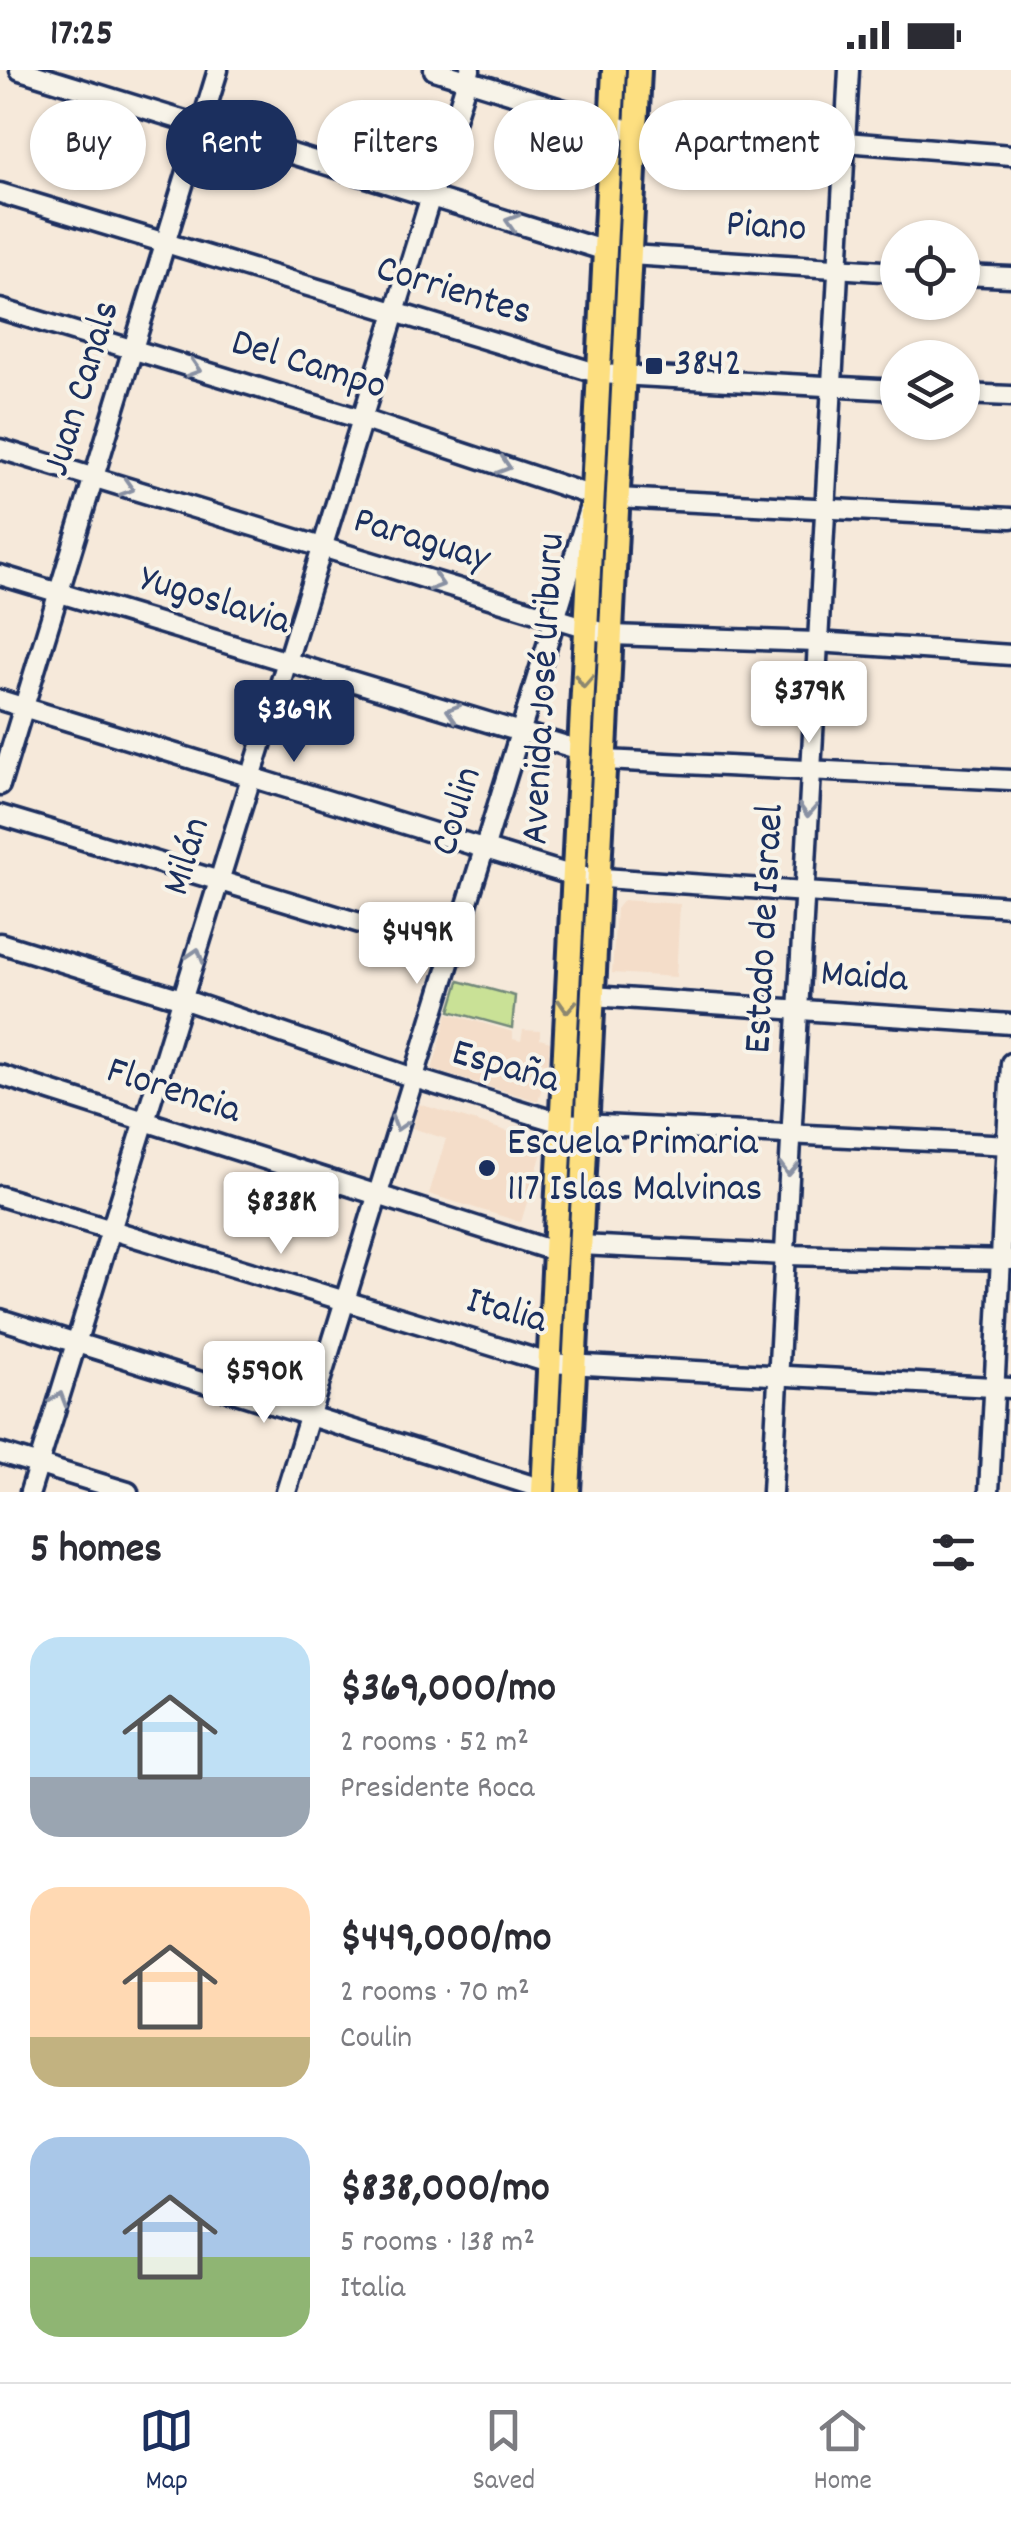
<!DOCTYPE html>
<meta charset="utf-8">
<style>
:root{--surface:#fff;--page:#f7f7f7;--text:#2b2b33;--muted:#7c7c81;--line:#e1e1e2;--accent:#1b2f5e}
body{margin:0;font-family:Dekko,sans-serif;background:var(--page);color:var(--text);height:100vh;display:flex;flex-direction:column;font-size:38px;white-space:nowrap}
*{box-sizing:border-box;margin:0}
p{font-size:32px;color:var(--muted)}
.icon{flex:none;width:55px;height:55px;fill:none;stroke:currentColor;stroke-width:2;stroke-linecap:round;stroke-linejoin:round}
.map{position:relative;height:1422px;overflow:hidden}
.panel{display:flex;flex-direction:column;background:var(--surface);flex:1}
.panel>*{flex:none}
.hud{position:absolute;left:30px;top:30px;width:952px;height:90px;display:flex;gap:20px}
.fabs{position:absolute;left:880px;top:150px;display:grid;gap:20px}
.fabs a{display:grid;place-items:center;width:100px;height:100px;border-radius:50%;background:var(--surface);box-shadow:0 2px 8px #0004;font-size:50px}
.price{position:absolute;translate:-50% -85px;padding:0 22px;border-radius:10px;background:#fff;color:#222;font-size:32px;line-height:65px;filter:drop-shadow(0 2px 5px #0008)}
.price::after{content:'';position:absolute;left:50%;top:60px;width:30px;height:22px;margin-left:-15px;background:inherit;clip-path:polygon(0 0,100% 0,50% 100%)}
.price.active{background:var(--accent);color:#fff}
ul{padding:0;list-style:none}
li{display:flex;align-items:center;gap:30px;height:250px;padding:0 30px}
li span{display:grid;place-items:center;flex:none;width:280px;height:200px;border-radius:30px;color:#555}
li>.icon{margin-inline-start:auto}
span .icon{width:120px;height:120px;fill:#fffc;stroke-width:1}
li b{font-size:42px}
h2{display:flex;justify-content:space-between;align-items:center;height:120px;padding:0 30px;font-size:42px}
.chip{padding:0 35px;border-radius:45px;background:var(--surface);box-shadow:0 2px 8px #0004;font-size:35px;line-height:90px}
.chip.active{background:var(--accent);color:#fff}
.status{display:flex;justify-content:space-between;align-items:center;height:70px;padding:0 50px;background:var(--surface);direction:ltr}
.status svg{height:28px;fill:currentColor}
.tab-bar{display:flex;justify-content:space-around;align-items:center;height:140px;border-top:2px solid var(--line);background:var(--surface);font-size:28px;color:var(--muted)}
.tab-bar a{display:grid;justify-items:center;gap:5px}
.tab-bar .active{color:var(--accent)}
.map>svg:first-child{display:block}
.built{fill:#f4ddc9}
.grass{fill:#c9e196;stroke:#72887a;stroke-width:2.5}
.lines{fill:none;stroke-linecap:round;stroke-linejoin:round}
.minor-casing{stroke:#1b2f5e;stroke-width:25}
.major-casing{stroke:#1b2f5e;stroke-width:30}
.minor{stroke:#f7f3e8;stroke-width:18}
.major{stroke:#fddf80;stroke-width:22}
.oneway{stroke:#8991a3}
.oneway2{stroke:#8c876f}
.poi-dot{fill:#1b2f5e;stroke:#f7f3e8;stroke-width:4}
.labels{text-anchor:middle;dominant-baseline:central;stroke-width:8;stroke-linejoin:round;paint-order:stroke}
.street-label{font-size:40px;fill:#1b2f5e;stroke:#f7f3e8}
.poi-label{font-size:40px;fill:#1b2f5e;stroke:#f7f3e8;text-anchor:start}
</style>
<div class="status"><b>17:25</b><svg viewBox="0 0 49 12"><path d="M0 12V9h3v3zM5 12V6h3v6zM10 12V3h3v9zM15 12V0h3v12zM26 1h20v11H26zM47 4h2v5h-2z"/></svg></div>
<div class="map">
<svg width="1011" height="1422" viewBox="0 0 1011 1422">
<rect width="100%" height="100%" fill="#f6e9da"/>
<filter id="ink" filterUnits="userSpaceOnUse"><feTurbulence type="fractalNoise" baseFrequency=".01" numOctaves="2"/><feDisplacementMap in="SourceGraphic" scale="20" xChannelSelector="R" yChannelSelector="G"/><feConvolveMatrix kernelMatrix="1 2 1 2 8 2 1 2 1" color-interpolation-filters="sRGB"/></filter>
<g filter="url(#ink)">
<g class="built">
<polygon points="623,830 680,834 676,907 612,903 616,839"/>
<polygon points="448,943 513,962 513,969 521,971 523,960 540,961 540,969 550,972 548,994 541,992 534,1013 542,1017 538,1031 432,1000"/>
<polygon points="419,1034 545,1073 521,1152 429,1124 446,1069 412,1058"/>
</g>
<polygon class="grass" points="459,911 515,926 512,958 450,941"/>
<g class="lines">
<defs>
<g id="minor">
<polyline points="20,0 606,181"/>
<polyline points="434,0 636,62 845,72 1011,85"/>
<polyline points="0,123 600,304 898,320"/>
<polyline points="630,185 898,202"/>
<polyline points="962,205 1011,207"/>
<polyline points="0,239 361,349 593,426 286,1422"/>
<polyline points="962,324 1011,326"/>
<polyline points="0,379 611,565 817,572 1011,585"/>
<polyline points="617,428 1011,448"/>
<polyline points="0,505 580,680"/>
<polyline points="0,630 574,806 1011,836"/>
<polyline points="605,690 1011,710"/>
<polyline points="0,715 218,0"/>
<polyline points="0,745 453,881"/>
<polyline points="0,873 182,929 414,1008 561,1053 1011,1075"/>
<polyline points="592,926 1011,954"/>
<polyline points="0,1005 554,1181"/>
<polyline points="0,1126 549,1293 1011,1318"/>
<polyline points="580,1175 785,1185 1011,1190"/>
<polyline points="0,1249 543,1419"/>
<polyline points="0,1383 128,1422"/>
<polyline points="30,1422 470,0"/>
<polyline points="772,1422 849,0"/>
<polyline points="989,1422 1011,993"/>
</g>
<g id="major">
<polyline points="543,1422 614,0"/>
<polyline points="568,1422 639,0"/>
</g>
</defs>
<use href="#minor" class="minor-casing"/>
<use href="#major" class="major-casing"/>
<use href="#minor" class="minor"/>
<use href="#major" class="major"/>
</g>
<defs><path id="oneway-chevron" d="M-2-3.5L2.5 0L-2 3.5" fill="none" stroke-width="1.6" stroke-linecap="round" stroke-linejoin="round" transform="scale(2.5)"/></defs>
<g class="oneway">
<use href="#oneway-chevron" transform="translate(512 152) rotate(-163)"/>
<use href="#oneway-chevron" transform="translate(194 299) rotate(17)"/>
<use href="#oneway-chevron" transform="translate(504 396) rotate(18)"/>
<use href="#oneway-chevron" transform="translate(127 418) rotate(17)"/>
<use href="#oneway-chevron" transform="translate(437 513) rotate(17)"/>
<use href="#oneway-chevron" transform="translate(453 642) rotate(-163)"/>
<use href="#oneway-chevron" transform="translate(808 740) rotate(93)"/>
<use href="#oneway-chevron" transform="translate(196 885) rotate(-73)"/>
<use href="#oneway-chevron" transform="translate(399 1054) rotate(107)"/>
<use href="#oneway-chevron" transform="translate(789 1099) rotate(93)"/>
<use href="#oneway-chevron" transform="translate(59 1329) rotate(-73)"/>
</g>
<g class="oneway2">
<use href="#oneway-chevron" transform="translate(584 611) rotate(93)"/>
<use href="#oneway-chevron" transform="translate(567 936) rotate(93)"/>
</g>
</g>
<g class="poi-dot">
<rect x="644" y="286" width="20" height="20" rx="5"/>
<circle cx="487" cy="1098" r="10"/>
</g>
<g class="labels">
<g class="street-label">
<text transform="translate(766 159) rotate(4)">Piano</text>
<text transform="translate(453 223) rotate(17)">Corrientes</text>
<text transform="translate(308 297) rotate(17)">Del Campo</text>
<text transform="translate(84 319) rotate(-73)">Juan Canals</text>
<text transform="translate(421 472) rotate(17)">Paraguay</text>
<text transform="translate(214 533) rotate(17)">Yugoslavia</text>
<text transform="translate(546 619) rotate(-87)">Avenida José Uriburu</text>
<text transform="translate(459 742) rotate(-73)">Coulin</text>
<text transform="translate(189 787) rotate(-73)">Milán</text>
<text transform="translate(767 859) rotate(-87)">Estado de Israel</text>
<text transform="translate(864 909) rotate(4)">Maida</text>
<text transform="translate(505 999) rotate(16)">España</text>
<text transform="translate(173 1023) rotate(18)">Florencia</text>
<text transform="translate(506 1243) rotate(16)">Italia</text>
</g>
<g class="poi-label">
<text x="674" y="296">3842</text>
<text x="507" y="1075">Escuela Primaria<tspan x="507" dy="46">117 Islas Malvinas</tspan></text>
</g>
</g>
</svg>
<div class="fabs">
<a><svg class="icon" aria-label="locate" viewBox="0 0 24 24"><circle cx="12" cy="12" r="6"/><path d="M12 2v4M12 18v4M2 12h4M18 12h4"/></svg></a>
<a><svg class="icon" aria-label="layers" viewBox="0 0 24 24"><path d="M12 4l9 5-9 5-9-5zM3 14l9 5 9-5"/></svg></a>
</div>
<b class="price" style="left:809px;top:676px">$379K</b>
<b class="price active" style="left:294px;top:695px">$369K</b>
<b class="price" style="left:417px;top:917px">$449K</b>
<b class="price" style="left:281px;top:1187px">$838K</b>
<b class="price" style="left:264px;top:1356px">$590K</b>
<div class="hud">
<a class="chip">Buy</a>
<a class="chip active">Rent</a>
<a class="chip">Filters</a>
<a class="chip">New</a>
<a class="chip">Apartment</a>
</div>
</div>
<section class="panel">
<h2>5 homes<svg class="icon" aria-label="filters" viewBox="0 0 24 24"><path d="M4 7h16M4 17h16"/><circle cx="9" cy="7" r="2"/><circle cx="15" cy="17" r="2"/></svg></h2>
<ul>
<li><span style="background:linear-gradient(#bfe0f5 70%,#9aa5b1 0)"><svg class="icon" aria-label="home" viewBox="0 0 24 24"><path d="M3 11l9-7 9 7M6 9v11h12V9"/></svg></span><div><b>$369,000/mo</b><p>2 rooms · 52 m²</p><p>Presidente Roca</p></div></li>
<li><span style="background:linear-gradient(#ffd9b3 75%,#c2b280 0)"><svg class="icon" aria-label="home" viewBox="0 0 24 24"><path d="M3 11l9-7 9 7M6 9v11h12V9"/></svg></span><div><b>$449,000/mo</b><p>2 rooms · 70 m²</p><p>Coulin</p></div></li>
<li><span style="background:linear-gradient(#a9c7e8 60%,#8fb573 0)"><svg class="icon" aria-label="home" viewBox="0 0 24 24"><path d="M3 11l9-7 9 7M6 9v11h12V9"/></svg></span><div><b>$838,000/mo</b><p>5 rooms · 138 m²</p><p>Italia</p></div></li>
</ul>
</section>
<nav class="tab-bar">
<a class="active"><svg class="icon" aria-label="map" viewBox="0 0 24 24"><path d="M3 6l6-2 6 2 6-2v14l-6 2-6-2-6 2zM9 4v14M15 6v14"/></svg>Map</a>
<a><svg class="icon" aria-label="saved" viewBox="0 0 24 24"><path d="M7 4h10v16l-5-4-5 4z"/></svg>Saved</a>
<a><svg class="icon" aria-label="home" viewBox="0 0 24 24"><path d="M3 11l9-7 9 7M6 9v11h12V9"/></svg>Home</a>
</nav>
